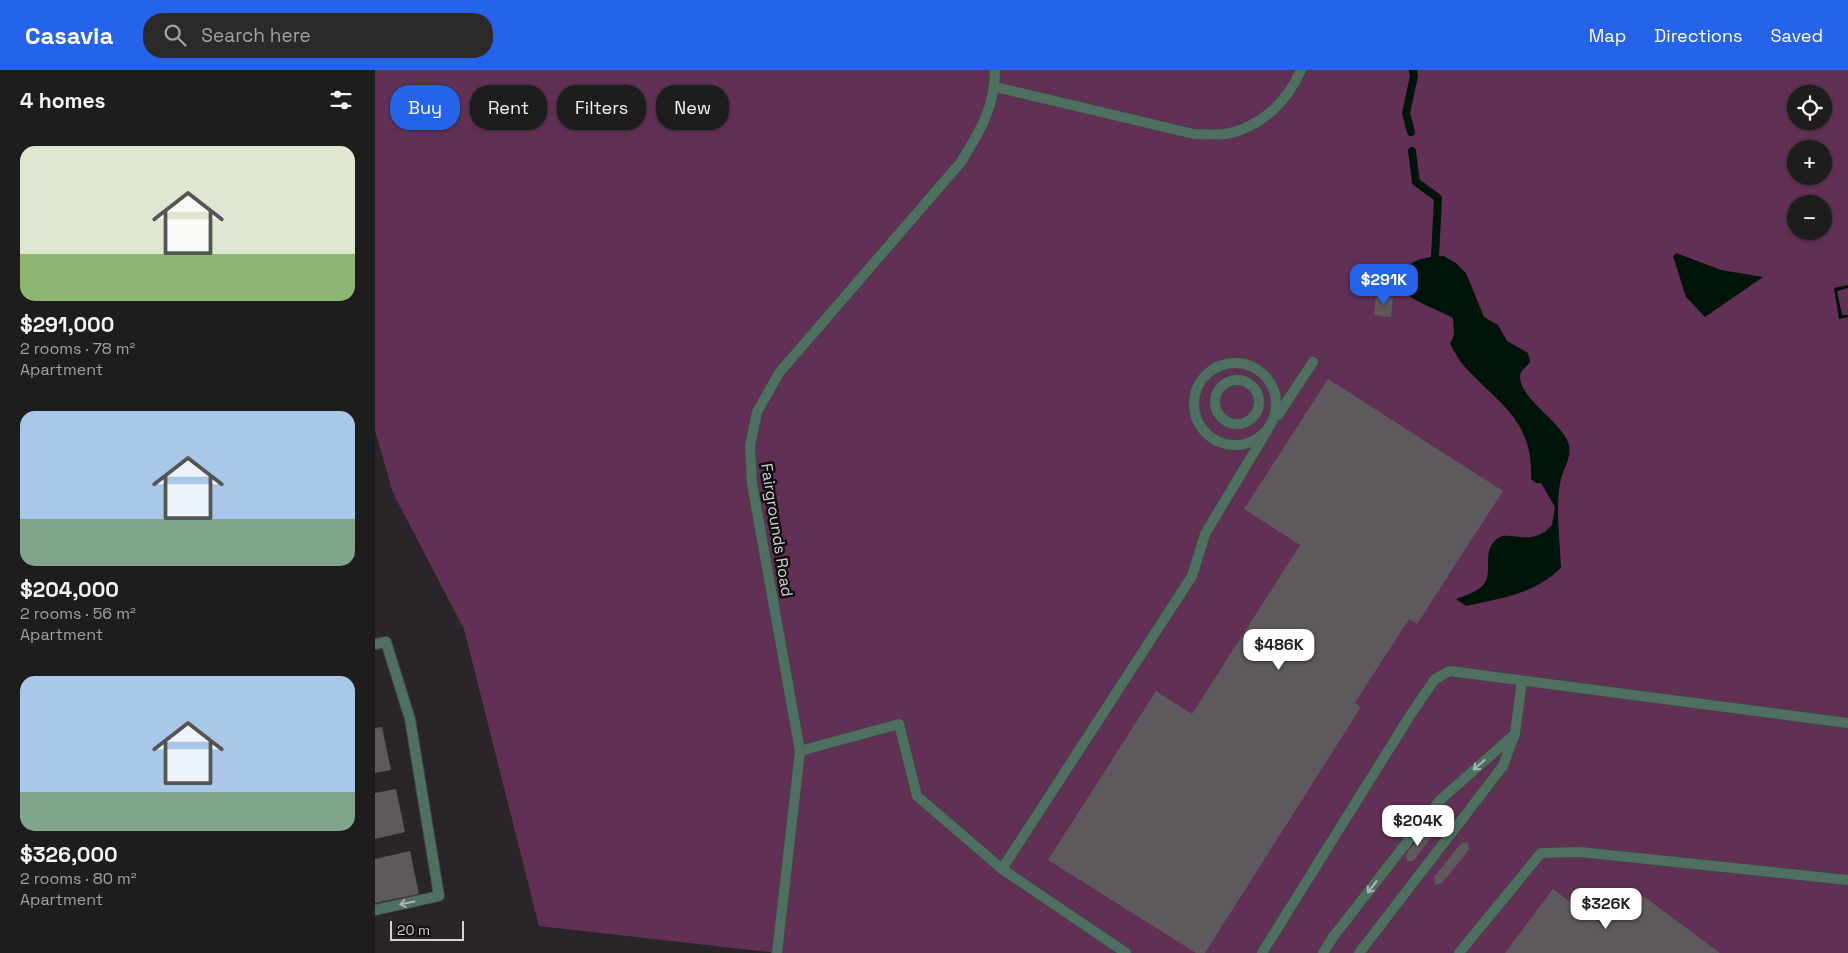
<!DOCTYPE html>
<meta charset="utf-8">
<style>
:root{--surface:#1f1c1e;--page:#2c292b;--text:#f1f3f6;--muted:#a1a1a4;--line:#3c3a3c;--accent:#2563eb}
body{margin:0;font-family:"Space Grotesk",sans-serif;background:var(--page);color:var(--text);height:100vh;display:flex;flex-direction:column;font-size:19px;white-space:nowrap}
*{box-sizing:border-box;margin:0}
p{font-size:16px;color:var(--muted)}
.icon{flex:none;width:28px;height:28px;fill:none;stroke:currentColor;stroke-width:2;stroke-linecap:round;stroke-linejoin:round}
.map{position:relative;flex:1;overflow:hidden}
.details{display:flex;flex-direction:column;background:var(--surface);width:375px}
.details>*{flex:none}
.hud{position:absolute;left:15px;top:15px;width:475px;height:45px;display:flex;gap:10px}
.buttons{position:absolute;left:1412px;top:15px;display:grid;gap:10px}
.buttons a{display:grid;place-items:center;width:45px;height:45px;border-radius:50%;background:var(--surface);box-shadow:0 1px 4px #0004,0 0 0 1px var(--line);font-size:25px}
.scale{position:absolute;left:15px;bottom:12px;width:74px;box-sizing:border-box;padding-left:5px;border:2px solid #d5d2d4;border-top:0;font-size:14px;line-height:18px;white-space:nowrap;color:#d5d2d4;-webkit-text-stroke:4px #100f10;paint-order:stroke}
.price{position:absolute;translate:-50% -42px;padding:0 11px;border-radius:10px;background:#fff;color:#222;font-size:16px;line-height:32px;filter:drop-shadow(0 1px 2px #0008)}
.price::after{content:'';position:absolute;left:50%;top:30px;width:15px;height:11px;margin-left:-8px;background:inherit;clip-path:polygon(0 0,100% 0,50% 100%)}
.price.on{background:var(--accent);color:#fff}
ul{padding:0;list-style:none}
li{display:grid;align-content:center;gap:10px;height:265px;padding:0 20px}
li span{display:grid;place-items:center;height:155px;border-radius:15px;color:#555}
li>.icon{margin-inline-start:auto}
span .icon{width:90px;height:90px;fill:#fffc;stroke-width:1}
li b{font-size:21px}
h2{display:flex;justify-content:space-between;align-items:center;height:60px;padding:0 20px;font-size:21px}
.tag{padding:0 18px;border-radius:20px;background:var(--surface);box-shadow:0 1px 4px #0004,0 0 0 1px var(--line);font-size:18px;line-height:45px}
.tag.on{background:var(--accent);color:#fff}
header{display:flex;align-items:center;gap:30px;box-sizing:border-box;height:70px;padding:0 25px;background:var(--accent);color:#fff}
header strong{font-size:24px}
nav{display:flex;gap:28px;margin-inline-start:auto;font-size:18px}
.search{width:350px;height:45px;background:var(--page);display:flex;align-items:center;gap:12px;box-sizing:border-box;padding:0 18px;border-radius:20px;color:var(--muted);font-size:19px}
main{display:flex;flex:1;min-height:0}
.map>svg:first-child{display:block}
.green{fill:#623055;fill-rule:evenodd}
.water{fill:#00140a}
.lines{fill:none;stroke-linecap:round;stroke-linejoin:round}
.stream{stroke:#00140a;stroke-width:8}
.building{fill:#5d595c}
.service-casing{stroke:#454144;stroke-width:12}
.pedestrian-casing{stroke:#454144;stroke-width:12}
.minor-casing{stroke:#454144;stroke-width:12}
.service{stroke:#4f6f61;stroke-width:10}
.pedestrian{stroke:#4f6f61;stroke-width:10}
.minor{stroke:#4f6f61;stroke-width:10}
.oneway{stroke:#adb4b2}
.labels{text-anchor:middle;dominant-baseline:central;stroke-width:5;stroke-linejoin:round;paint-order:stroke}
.street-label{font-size:16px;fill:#d5d2d4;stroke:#100f10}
</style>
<header>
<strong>Casavia</strong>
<div class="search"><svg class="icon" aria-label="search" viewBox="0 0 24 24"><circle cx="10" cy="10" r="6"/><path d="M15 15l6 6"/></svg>Search here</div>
<nav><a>Map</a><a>Directions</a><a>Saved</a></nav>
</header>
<main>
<section class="details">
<h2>4 homes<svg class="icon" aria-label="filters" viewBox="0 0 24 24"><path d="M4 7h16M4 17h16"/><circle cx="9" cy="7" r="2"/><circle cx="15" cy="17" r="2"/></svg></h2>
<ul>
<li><span style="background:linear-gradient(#dfe7d0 70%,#8fb573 0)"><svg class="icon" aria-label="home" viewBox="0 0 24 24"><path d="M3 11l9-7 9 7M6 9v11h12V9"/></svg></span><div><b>$291,000</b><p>2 rooms · 78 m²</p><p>Apartment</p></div></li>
<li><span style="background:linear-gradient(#a9c7e8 70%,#7fa58c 0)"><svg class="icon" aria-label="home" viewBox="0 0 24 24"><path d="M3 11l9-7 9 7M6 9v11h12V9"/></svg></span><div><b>$204,000</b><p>2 rooms · 56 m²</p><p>Apartment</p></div></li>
<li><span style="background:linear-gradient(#a9c7e8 75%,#7fa58c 0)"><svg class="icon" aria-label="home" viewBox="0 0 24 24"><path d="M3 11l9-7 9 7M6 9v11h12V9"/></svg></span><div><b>$326,000</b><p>2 rooms · 80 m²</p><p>Apartment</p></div></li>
</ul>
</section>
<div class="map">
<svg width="1473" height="883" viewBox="0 0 1473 883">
<rect width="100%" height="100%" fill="#292528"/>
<path class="green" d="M 0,0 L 1473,0 L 1473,883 L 402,883 L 164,856 L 89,559 L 18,423 L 0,360 ZM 1421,24 L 1449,24 L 1449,51 L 1421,51 ZM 1421,79 L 1449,79 L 1449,106 L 1421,106 ZM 1421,134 L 1449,134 L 1449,161 L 1421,161 Z"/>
<g class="water">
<polygon points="1301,183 1346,200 1388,207 1330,247 1311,227 1298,186"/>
<path d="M 1069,186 L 1081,193 L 1091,203 L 1109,247 L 1123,255 L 1132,271 L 1153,283 L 1155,292 L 1146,302 C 1138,324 1185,350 1193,372 C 1198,387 1189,396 1186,409 C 1180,432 1185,473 1186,498 C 1157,525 1129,527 1091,536 L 1081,529 C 1089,526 1099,523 1106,517 C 1121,505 1104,482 1123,468 C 1135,460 1157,478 1177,455 L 1180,437 L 1166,413 L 1161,413 L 1156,409 C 1158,350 1126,336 1090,297 C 1084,291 1080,282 1075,274 L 1079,265 L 1078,248 C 1068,242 1038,231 1032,224 C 1029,219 1027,214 1028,209 C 1030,188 1053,187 1069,186 Z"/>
<polygon points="1473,215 1473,218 1462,221 1467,245 1473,245 1473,247 1464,249 1459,218"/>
</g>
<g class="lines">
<g class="stream">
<polyline points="1036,62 1031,43 1039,6 1038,0"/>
<polyline points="1037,81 1041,112 1063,128 1060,187"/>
</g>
</g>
<g class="building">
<polygon points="1001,226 1018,227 1016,247 999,245"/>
<polygon points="953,309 1128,421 1042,554 1034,549 990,617 980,633 986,637 830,883 821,883 673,790 781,621 817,644 925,475 869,439"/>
<polygon points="7,657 16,700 0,703 0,658"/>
<polygon points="21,719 30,762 0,769 0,723"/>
<polygon points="1055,761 1055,769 1038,791 1032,791 1031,784 1047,764"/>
<polygon points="1093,772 1094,780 1067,813 1059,815 1060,806 1086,773"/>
<polygon points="35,781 44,824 0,833 0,789"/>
<polygon points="1256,817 1345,883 1130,883 1178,819 1227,855"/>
</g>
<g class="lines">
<defs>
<g id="service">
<path d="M 620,17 L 819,64 C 830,64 841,65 851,64 C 886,57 912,32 926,0"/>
<circle cx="860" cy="334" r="41"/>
<polyline points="903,345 938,292"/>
<polyline points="0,574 11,572 35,649 64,826 0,840"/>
<polyline points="425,681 524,654 542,726 627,799 751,883"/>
<polyline points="627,799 817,506 830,464 893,359"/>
<polyline points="887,883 1036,644 1060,609 1075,601 1473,653"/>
<polyline points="948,883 958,867 1064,731 1140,664"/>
<polyline points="984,883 1128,696 1140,663 1147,611"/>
<polyline points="1084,883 1166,783 1205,782 1473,810"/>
</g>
<circle id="pedestrian" cx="862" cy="332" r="22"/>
<path id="minor" d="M 402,883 L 425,681 L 377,414 L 375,376 L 382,342 L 404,303 L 586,92 C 605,61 620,37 620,0"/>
</defs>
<use href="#service" class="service-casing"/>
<use href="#pedestrian" class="pedestrian-casing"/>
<use href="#minor" class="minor-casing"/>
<use href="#service" class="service"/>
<use href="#pedestrian" class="pedestrian"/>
<use href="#minor" class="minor"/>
</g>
<defs><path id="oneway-shaft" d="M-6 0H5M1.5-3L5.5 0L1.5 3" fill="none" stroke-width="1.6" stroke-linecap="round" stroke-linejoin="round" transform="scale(1.25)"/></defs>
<g class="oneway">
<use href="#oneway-shaft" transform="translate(1104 695) rotate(139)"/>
<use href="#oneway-shaft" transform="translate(997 817) rotate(128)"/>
<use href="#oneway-shaft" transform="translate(32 833) rotate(168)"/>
</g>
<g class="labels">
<g class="street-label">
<text transform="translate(402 460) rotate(81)">Fairgrounds Road</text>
</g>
</g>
</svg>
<div class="buttons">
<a><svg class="icon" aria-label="locate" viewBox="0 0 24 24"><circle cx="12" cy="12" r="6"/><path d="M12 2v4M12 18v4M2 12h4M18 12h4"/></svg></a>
<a>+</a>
<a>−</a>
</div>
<div class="scale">20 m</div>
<b class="price on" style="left:1009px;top:236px">$291K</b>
<b class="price" style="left:904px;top:601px">$486K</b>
<b class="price" style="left:1043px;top:777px">$204K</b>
<b class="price" style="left:1231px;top:860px">$326K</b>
<div class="hud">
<a class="tag on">Buy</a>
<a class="tag">Rent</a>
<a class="tag">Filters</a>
<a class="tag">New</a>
</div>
</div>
</main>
